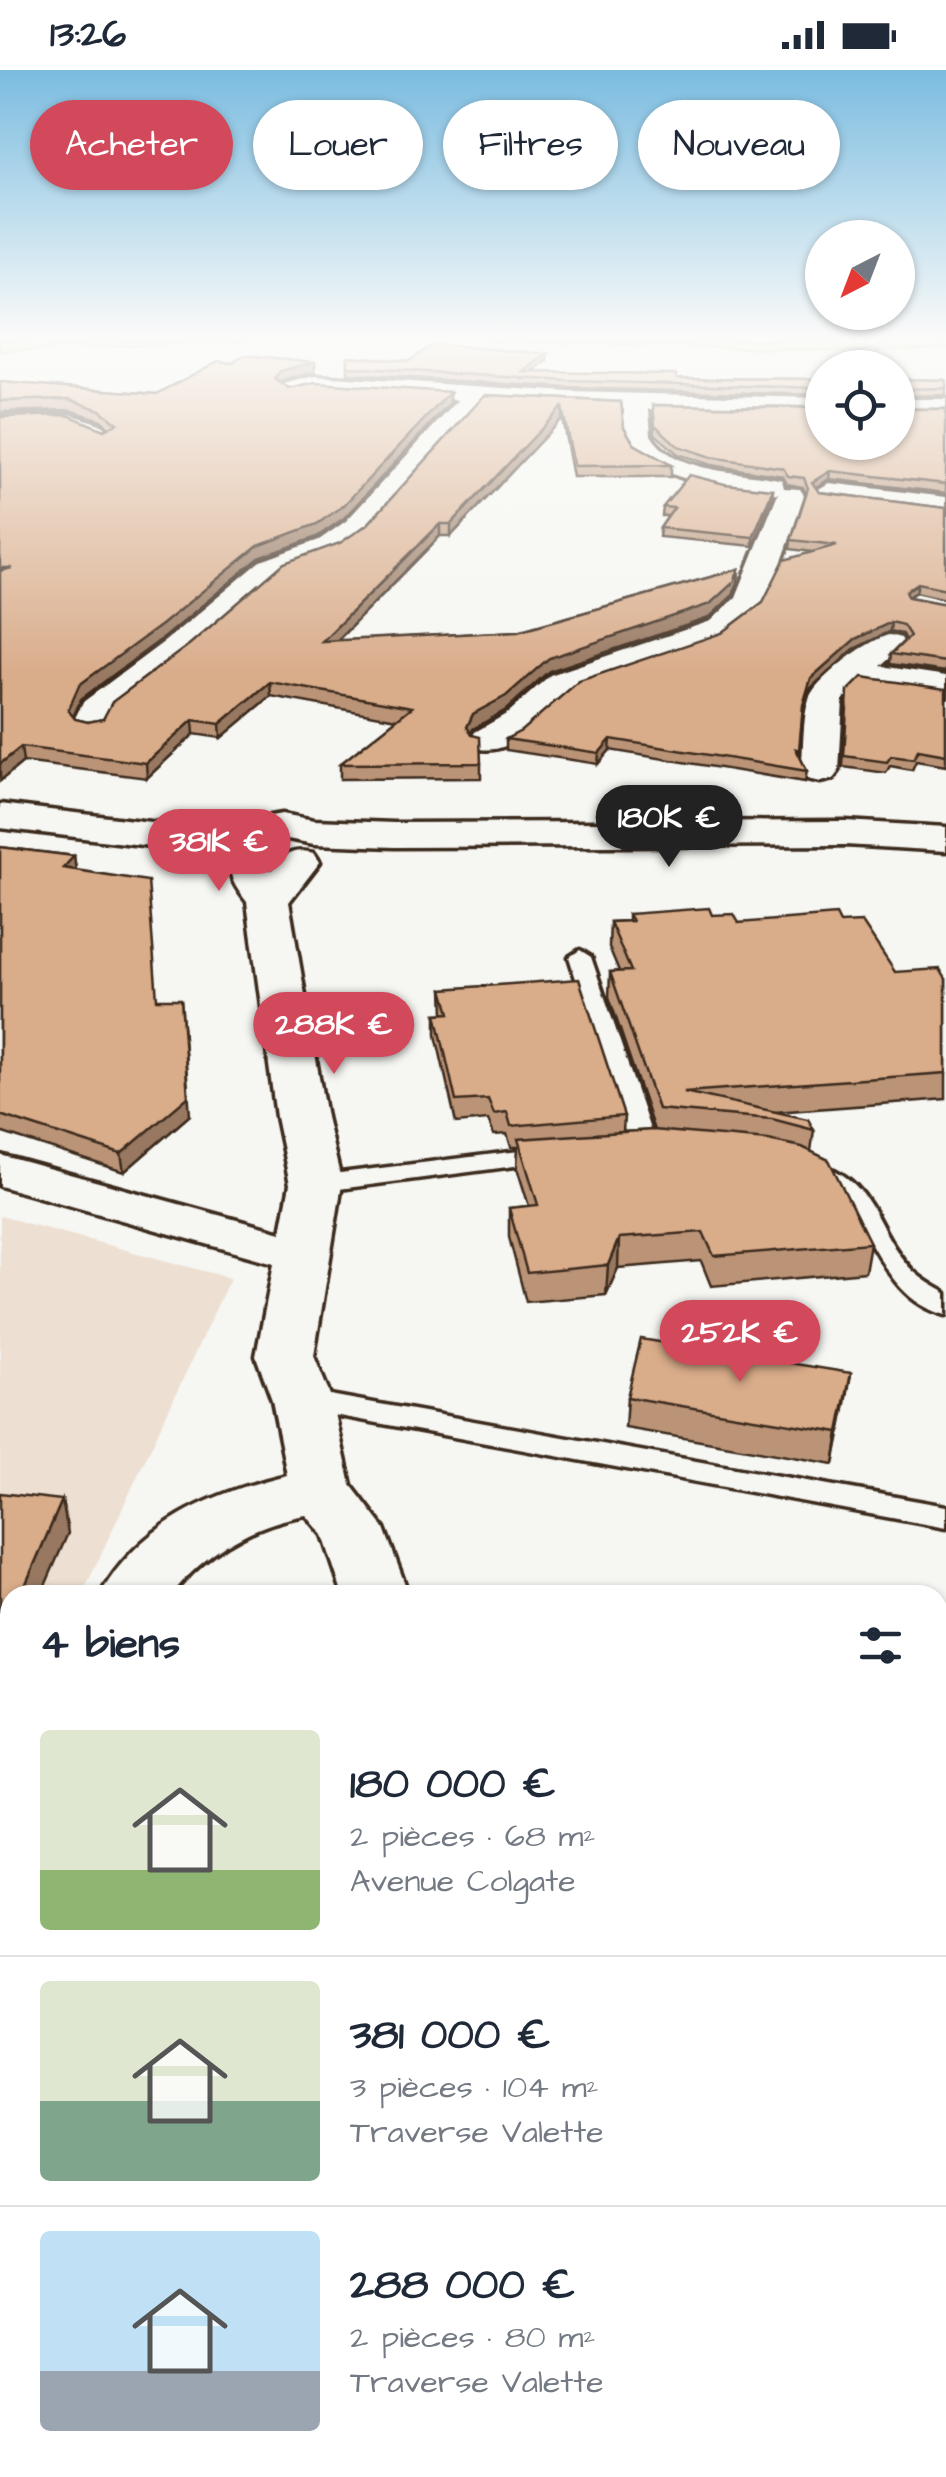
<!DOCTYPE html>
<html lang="fr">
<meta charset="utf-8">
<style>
:root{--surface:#fff;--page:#f2f2f3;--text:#1f2937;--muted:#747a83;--line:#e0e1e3;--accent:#d1495b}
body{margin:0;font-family:"Architects Daughter",sans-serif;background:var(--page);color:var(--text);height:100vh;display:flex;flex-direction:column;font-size:38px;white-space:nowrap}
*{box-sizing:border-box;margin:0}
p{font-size:32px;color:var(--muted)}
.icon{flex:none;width:55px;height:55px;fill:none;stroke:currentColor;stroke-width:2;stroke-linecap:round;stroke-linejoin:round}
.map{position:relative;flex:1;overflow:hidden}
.details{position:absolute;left:0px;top:1515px;width:948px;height:892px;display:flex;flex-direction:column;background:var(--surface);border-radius:30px 30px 0 0;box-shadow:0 2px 8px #0004}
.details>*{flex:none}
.banner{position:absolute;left:30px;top:30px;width:888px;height:90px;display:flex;gap:20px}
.needle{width:65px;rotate:222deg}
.fabs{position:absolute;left:805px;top:150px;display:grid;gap:20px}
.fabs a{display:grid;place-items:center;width:110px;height:110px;border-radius:50%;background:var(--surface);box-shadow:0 2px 8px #0004;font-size:50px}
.price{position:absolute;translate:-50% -85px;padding:0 22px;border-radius:35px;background:var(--accent);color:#fff;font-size:32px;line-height:65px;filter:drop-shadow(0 2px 5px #0008)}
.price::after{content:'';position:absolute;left:50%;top:60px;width:30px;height:22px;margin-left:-15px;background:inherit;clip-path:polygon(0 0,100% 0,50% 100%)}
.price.active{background:#222;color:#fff}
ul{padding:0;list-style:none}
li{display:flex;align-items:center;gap:30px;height:250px;padding:0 40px}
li+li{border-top:2px solid var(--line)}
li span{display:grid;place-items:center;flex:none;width:280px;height:200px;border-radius:10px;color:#555}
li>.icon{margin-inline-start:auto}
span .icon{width:120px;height:120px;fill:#fffc;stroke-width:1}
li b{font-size:42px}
h2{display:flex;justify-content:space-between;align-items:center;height:120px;padding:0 40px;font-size:42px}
.tag{padding:0 35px;border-radius:45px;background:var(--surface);box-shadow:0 2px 8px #0004;font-size:35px;line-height:90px}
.tag.active{background:var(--accent);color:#fff}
.status{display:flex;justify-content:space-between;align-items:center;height:70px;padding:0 50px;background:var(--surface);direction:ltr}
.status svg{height:28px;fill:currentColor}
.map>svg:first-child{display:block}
.built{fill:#ede0d3}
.green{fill:#d1e599;stroke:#86885c;stroke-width:2.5}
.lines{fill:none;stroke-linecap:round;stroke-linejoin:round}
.lane-casing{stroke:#3b2a1e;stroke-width:7}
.street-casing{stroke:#3b2a1e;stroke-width:7}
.secondary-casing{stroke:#3b2a1e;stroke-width:7}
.lane{fill:#f6f6f2;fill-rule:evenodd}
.street{fill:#f6f6f2;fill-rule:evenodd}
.secondary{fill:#f6f6f2;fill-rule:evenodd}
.wall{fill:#bb9477;stroke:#3b2a1e;stroke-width:2.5}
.shaded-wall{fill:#987861;stroke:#3b2a1e;stroke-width:2.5}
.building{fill:#d9ac8a;stroke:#3b2a1e;stroke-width:2.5}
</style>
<div class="status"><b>13:26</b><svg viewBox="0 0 49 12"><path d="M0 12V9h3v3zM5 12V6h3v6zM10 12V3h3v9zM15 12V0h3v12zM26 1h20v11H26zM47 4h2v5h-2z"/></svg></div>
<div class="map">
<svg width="946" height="2407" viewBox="0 0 946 2407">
<rect width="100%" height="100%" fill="#f6f6f2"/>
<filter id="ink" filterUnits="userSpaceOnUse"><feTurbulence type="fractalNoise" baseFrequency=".01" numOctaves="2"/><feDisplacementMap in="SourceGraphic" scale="20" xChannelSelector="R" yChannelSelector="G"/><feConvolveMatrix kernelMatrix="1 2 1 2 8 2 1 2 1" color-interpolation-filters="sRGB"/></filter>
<g filter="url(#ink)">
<polygon class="built" points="0,1146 230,1208 82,1525 10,1525 10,1678 0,1700"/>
<g class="green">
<polygon points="0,270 251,270 0,281"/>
<polygon points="466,270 946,270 946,278 856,281"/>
</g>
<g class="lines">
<defs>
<g id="lane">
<polygon points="70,344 100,354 114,365 104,368 70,352 0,354 0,346"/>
<polygon points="580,880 591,887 656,1077 652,1082 643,1085 630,1077 569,887"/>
<polygon points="552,1077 565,1085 561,1090 316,1122 303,1114 316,1106"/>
<path d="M 808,1090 C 878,1108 872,1159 913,1201 C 923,1210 935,1217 946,1223 L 946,1245 C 885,1229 877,1167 839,1128 C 827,1114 806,1111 795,1098 Z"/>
<polygon points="302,1320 946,1436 946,1458 291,1337 287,1330 291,1323"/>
</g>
<g id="street">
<path d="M 316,306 L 569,322 L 822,328 L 822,342 L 649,339 L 651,365 C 675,405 741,400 782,410 L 784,418 L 800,419 L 804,425 C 794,453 776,520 759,540 C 713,590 636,589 577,618 C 542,635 522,689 475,678 L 470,670 L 475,662 L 508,643 L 550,605 L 711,551 L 736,527 L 778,423 C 746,428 658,407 636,383 C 625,370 623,355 624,339 L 483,332 L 366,463 L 339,482 L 283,503 L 189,585 L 111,644 L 104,660 L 91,663 L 78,660 L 73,652 L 83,632 L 165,571 L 261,491 L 319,470 L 346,451 L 458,330 L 316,320 L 291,326 L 279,319 L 283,314 Z"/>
<rect x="898" y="329" width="48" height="14"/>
<polygon points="829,413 946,427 946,443 819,427 815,421"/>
<path d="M 889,565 L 901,568 L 905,575 L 881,596 L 946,606 L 946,626 L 859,613 L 843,630 L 839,701 L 833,709 L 820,712 L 807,709 L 801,701 C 804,679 802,650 809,629 C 816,608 868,570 889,565 Z"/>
<path d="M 251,779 L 265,782 L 271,801 C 285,784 292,778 314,783 L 320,792 L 289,832 L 326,1047 L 342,1114 L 314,1286 L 332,1330 L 351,1415 L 384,1458 L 409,1525 L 343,1525 L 323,1465 L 306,1445 C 251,1454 206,1482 171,1525 L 100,1525 C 140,1454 211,1423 287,1405 L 272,1330 L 256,1286 L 274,1193 L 0,1116 L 0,1085 L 281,1162 L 290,1114 L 276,1047 L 247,832 C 235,816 223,802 237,782 Z"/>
<polygon points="10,1793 10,1881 0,1884 0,1797"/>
<polygon points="946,2059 946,2141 938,2142 938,2060"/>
<polygon points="10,2078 10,2162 0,2163 0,2079"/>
<polygon points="545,2398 642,2398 645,2407 547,2407"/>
</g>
<polygon id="secondary" points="0,734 167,754 248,750 282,744 314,750 394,753 845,751 946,757 946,781 845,775 394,777 314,774 282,768 219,775 214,782 200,786 167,778 0,758"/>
</defs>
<use href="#lane" class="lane-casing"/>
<use href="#street" class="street-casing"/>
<use href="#secondary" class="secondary-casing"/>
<use href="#lane" class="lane"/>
<use href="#street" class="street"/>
<use href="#secondary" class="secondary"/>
</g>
<g class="wall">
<polygon points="548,284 548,291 534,302 677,308 822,309 822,325 569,318 348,304 348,286 409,291"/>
<polygon points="315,292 315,302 280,312 289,319 450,322 450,333 344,448 317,467 259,488 163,568 81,629 73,646 75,649 88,652 103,649 368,454 485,325 621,332 624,357 634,374 671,395 671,407 573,407 562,348 451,466 440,466 337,571 518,561 739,499 738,512 733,525 709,548 549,601 506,640 473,659 471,664 481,693 481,708 340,709 340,694 397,649 271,626 221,668 194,664 147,708 23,692 0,711 0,347 104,360 109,357 101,350 70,340 0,342 0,312 157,324 232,293"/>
<polygon points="898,309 946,310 946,325 898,326"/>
<polygon points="653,335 946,339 946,423 829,409 816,417 819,422 946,438 946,529 916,522 910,527 946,534 946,602 890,594 891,584 905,570 902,564 890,561 854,579 810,619 802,644 799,685 807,701 805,712 610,680 598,694 506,680 506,669 722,563 763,532 812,482 790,479 791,470 806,424 803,417 787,414 783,406 711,395 678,384 655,364"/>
<polygon points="773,419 772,427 753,476 659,467 660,458 668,446 662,446 663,437"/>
<polygon points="946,619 946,696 916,691 912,700 890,696 886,703 843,697 847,632"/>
<polygon points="0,777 74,786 76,800 157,929 190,1045 124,1102 0,1062"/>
<polygon points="628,844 712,845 739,853 840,853 895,902 946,909 946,1029 776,1042 814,1060 811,1081 870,1173 865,1202 711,1216 701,1191 618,1198 606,1225 526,1232 509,1167 509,1138 529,1136 517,1098 518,1077 511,1077 507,1064 494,1065 488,1050 456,1053 436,965 436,944 444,944 443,919 624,1046 623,1062 654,1060 609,927 610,902 619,901 609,877 610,852 628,851"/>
<polygon points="851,1303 834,1394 625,1358 627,1327"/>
<polygon points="787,2398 938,2398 946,2407 790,2407"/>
</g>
<g class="shaded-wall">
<polygon points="548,284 548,291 524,309 524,302"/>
<polygon points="315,292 315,302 280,312 275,320 275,309 280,301"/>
<polygon points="450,322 450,333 344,448 317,467 259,488 163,568 81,629 70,654 68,640 79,615 258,476"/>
<polygon points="562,337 562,348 451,466 451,454"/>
<polygon points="830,401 829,409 811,420 812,412"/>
<polygon points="773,419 772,427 753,476 753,467"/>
<polygon points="440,454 440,466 323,585 322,571"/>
<polygon points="739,499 738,512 733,525 709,548 549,601 506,640 473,659 467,672 467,657 473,644 549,588"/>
<polygon points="918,513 916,522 904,530 906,521"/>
<polygon points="891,552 890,561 854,579 810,619 802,645 803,635 811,608 855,569"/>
<polygon points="270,612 271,626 221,668 220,654"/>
<polygon points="193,650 194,664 147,708 146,693"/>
<polygon points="611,669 610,680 598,694 599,683"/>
<polygon points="21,677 23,692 0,711 0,694"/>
<polygon points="74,786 76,802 63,798"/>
<polygon points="181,929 190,1045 124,1102 121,1084"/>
<polygon points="619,1168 618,1198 606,1225 608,1195"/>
<polygon points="851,1303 846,1334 834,1394 839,1362"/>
<polygon points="62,1430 68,1463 41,1525 21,1525"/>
<polygon points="10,1550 10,1599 2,1618 0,1610 0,1573"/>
<polygon points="829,2398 843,2398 841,2407 804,2407 805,2403"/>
</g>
<g class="building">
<polygon points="434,274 548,284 524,302 676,304 677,308 822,309 822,318 569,311 348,297 348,286 409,291"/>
<polygon points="245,285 315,292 280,301 275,309 289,319 316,313 450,322 343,436 317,454 258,476 161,555 79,615 68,640 75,649 88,652 103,649 112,632 190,574 284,493 340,473 368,454 485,325 621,332 624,357 634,374 671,395 574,396 562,337 451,454 440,454 322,571 518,561 739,499 734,512 710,534 549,588 506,626 473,644 467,657 472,665 480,667 481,693 340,694 412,637 270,612 220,654 193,650 146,693 21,677 0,694 0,501 12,498 0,498 0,347 68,345 104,360 117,353 100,340 69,329 0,331 0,312 157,324 218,291 232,293"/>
<polygon points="898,309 946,310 946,318 898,319"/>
<polygon points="653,335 822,338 822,372 898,372 898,337 899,339 946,339 946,414 830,401 812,412 819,422 946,438 946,519 918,513 906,521 908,527 946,534 946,592 891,584 910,566 903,555 891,552 855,569 811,608 803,635 799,680 796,679 807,701 611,669 599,683 506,669 521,661 579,611 722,563 763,532 784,490 837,475 791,470 808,418 804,408 788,406 783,398 711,387 678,376 655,355"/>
<polygon points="689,405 725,414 773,419 753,467 660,458 674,438 663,437"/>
<polygon points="862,607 946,619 946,685 918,680 913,689 891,686 887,692 844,686 848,621"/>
<polygon points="0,777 74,786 63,798 148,811 157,929 181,929 188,1027 121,1084 0,1045"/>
<polygon points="709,838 712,845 734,844 739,853 836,845 840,853 862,852 895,902 940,899 946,909 946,1003 684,1022 808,1049 814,1060 772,1049 658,1039 610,902 631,901 610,852 632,851 628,844"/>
<polygon points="579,909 624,1046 511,1056 507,1042 494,1044 488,1029 456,1031 436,944 450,943 443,919"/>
<polygon points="653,1060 768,1070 802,1077 829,1090 870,1173 714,1186 703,1162 619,1168 608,1195 527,1203 509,1138 538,1135 518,1069"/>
<polygon points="641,1269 851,1303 839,1362 627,1327"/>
<polygon points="0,1423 62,1430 21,1525 10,1525 10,1550 0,1573"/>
<polygon points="938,2207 946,2207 946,2407 848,2407 845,2398 938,2398"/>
<polygon points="10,2288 10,2398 432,2398 434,2407 0,2407 0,2289"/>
<polygon points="803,2398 829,2398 805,2403"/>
</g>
</g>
<linearGradient id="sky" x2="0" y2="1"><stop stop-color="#7bbce0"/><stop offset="0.44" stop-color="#fbfbf9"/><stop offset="1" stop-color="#fbfbf9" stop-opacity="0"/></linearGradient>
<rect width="946" height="607" fill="url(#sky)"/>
</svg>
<div class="fabs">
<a><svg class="needle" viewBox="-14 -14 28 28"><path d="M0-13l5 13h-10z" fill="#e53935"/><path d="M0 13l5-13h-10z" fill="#747a83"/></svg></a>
<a><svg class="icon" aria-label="locate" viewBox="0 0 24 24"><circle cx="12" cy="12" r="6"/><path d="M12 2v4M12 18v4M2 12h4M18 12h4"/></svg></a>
</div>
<b class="price active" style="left:669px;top:800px">180K €</b>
<b class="price" style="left:219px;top:824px">381K €</b>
<b class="price" style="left:334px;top:1007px">288K €</b>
<b class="price" style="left:740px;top:1315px">252K €</b>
<div class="banner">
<a class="tag active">Acheter</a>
<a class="tag">Louer</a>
<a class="tag">Filtres</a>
<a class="tag">Nouveau</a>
</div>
<section class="details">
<h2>4 biens<svg class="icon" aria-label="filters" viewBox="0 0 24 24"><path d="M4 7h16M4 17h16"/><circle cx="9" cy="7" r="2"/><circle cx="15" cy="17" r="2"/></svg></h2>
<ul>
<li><span style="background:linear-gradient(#dfe7d0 70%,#8fb573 0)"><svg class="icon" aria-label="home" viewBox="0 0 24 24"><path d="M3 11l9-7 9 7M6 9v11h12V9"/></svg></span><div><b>180 000 €</b><p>2 pièces · 68 m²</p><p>Avenue Colgate</p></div></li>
<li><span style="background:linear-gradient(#dfe7d0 60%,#7fa58c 0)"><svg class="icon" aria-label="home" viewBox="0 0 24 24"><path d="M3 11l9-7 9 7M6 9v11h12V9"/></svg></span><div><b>381 000 €</b><p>3 pièces · 104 m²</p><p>Traverse Valette</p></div></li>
<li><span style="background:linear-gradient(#bfe0f5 70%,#9aa5b1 0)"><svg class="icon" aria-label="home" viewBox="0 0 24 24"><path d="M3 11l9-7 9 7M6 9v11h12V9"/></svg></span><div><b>288 000 €</b><p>2 pièces · 80 m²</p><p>Traverse Valette</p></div></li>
</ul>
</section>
</div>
